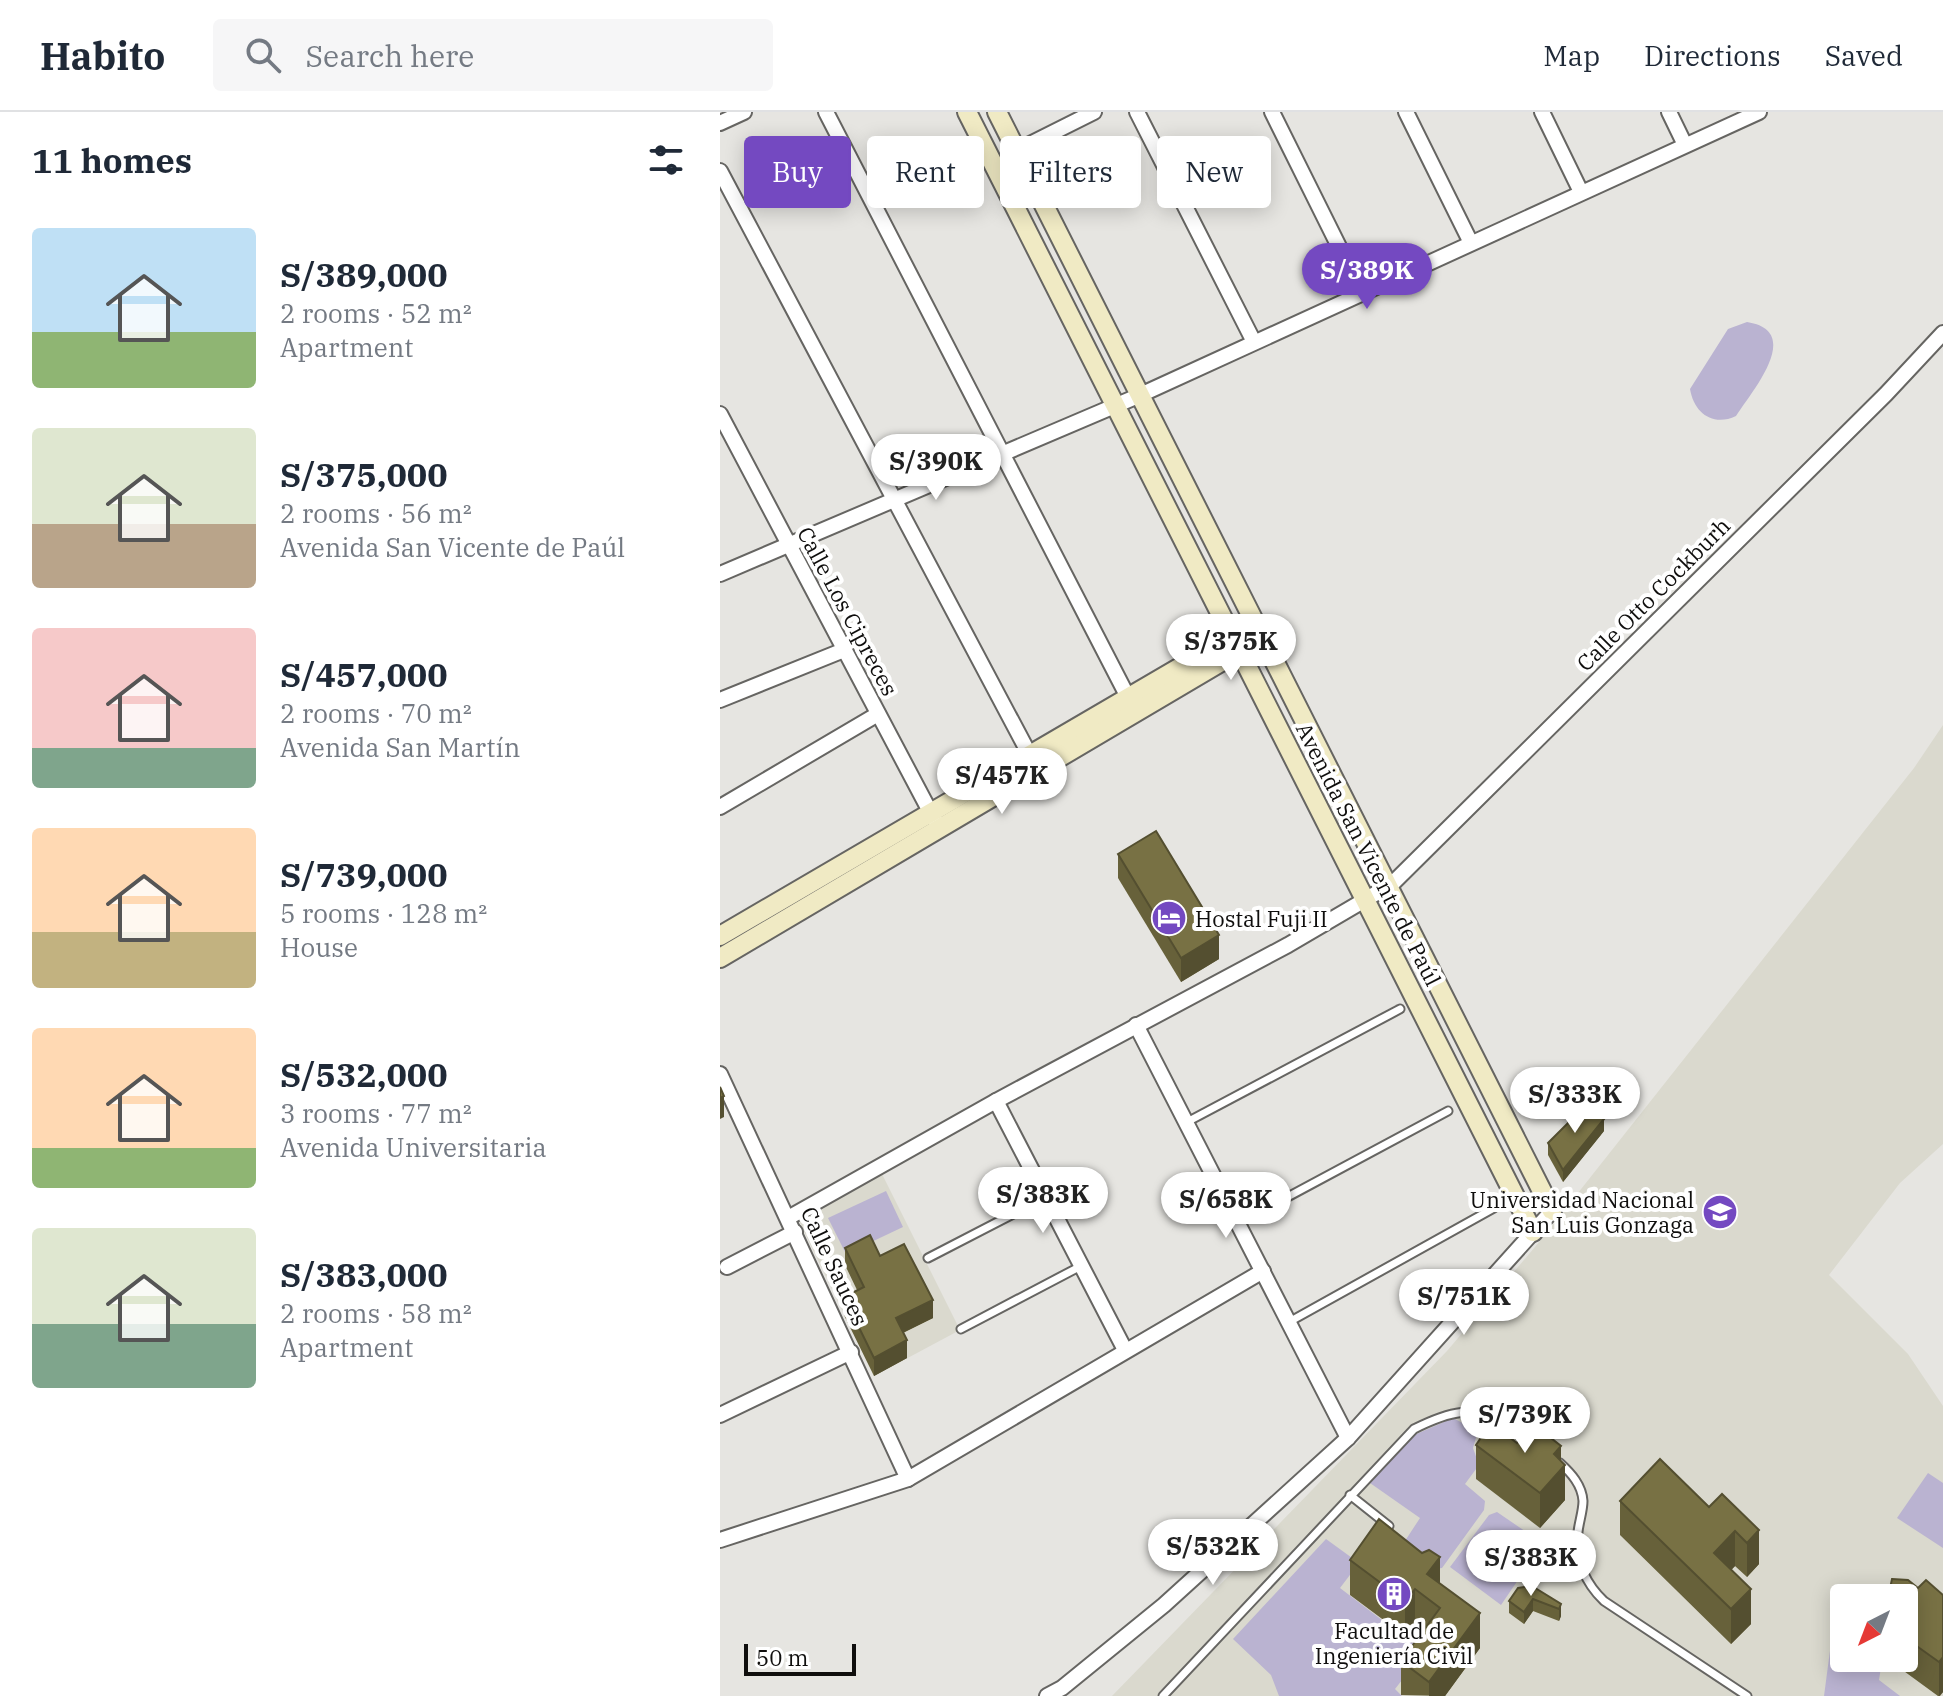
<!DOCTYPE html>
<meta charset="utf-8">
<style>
:root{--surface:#fff;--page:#f6f6f7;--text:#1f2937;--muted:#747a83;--line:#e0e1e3;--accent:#7449c1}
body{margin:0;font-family:"IBM Plex Serif",serif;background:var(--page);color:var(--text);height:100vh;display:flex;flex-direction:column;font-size:30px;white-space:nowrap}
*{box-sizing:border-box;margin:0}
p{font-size:26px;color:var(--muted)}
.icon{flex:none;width:44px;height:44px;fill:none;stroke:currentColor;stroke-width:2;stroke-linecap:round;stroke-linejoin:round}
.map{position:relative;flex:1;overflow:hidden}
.panel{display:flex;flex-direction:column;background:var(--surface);width:720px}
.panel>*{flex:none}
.top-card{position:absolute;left:24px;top:24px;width:760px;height:72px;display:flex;gap:16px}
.needle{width:52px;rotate:222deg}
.controls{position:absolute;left:1110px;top:1472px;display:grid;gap:16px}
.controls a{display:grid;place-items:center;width:88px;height:88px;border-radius:8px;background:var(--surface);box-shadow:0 4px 20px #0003;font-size:40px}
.scale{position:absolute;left:24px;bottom:20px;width:112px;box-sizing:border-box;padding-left:8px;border:4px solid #0f0e0d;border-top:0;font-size:22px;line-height:28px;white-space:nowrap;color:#0f0e0d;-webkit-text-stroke:6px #fff;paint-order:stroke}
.price{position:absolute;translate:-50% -68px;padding:0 18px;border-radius:28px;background:#fff;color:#222;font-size:26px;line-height:52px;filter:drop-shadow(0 2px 4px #0008)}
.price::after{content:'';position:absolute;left:50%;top:48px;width:24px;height:18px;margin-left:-12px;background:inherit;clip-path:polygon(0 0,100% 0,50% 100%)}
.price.active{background:var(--accent);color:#fff}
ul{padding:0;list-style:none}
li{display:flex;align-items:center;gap:24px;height:200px;padding:0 32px}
li span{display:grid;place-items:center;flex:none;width:224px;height:160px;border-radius:8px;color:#555}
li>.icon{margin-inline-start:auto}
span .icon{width:96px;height:96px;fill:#fffc;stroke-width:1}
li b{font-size:34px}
h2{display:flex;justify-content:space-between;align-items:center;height:96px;padding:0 32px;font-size:34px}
.tag{padding:0 28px;border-radius:8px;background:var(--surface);box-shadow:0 4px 20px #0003;font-size:28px;line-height:72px}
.tag.active{background:var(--accent);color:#fff}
header{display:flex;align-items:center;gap:48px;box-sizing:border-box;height:112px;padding:0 40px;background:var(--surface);border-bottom:2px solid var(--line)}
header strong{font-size:38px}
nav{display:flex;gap:44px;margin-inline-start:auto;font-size:28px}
.search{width:560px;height:72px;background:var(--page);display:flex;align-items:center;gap:20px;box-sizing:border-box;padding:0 28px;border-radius:8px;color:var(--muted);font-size:30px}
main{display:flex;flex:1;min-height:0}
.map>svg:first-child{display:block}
.built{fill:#dad9ce;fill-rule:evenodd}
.green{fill:#bab3d1}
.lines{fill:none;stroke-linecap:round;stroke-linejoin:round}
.lane-casing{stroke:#666562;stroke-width:11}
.street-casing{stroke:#666562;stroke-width:18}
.secondary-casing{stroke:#666562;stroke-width:22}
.lane{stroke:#fff;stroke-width:7}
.street{stroke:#fff;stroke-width:14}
.secondary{stroke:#f0eac4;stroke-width:18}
.wall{fill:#67613a}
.shaded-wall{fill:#544f30}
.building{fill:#787144;stroke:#544f30;stroke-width:2}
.labels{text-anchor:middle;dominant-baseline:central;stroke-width:8;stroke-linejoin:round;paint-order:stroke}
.street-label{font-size:22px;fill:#0f0e0d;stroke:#fff}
.poi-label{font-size:22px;fill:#0f0e0d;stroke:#fff;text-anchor:start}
</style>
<header>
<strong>Habito</strong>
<div class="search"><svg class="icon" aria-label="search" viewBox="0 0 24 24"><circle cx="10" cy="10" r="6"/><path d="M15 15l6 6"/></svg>Search here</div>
<nav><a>Map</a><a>Directions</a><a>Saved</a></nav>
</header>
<main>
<section class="panel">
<h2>11 homes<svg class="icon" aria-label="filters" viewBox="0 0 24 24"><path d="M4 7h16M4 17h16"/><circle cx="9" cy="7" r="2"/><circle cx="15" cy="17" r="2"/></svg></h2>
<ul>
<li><span style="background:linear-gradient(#bfe0f5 65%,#8fb573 0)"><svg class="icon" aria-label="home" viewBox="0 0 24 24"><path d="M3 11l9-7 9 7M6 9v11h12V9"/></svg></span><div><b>S/389,000</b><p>2 rooms · 52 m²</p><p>Apartment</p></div></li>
<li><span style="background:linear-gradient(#dfe7d0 60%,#b9a48a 0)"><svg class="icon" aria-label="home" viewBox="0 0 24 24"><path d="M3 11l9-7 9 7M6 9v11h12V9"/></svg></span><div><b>S/375,000</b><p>2 rooms · 56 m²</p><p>Avenida San Vicente de Paúl</p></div></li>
<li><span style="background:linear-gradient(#f6c9c9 75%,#7fa58c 0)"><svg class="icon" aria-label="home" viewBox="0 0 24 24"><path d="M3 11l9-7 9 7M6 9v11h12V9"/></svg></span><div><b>S/457,000</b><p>2 rooms · 70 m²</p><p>Avenida San Martín</p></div></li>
<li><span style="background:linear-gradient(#ffd9b3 65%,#c2b280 0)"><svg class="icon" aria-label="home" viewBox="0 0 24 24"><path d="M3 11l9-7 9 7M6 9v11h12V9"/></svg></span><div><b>S/739,000</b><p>5 rooms · 128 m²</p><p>House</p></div></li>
<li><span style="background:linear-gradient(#ffd9b3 75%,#8fb573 0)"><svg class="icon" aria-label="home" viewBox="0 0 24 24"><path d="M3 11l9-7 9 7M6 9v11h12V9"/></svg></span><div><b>S/532,000</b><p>3 rooms · 77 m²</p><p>Avenida Universitaria</p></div></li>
<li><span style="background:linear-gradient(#dfe7d0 60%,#7fa58c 0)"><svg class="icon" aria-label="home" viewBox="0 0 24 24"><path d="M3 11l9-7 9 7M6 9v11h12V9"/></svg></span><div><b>S/383,000</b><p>2 rooms · 58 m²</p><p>Apartment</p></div></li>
</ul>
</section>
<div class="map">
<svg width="1223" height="1584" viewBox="0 0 1223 1584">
<rect width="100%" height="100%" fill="#e6e5e1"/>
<g class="built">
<path d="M 1223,613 L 1223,1032 L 1180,1071 L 1109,1163 L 1188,1242 L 1223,1294 L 1223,1584 L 392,1584 L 727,1239 L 820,1129 L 1194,656 ZM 1124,1486 L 1184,1486 L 1184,1546 L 1124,1546 Z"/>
<polygon points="162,1062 240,1218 154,1264 78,1107"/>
</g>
<g class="green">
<path d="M 1027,210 C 1085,219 1031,280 1016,304 C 993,315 974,301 970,277 L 1008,217 Z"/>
<polygon points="166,1079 183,1115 126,1142 108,1106"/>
<polygon points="733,1306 758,1319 753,1336 759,1353 745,1372 765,1389 764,1398 722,1456 714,1457 683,1432 700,1406 650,1371 692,1324"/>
<polygon points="1208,1361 1223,1371 1223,1436 1177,1406"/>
<polygon points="777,1400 815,1426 819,1437 781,1493 730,1455 769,1403"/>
<polygon points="606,1427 639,1451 620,1476 692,1531 704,1517 715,1526 675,1577 682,1584 559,1584 551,1563 513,1527"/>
<polygon points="1124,1514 1124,1546 1158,1546 1162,1549 1159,1568 1180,1584 1104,1584 1113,1516"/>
</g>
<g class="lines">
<defs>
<g id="lane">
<polyline points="467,1010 680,897"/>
<polyline points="519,1111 728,999"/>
<polyline points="208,1146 326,1085"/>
<polyline points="569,1210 774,1096"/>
<polyline points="241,1217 361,1154"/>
<path d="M 840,1351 C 851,1361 862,1373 863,1389 C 863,1399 859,1410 858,1420 C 855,1447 865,1471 884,1489 L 1027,1584"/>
<polyline points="630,1383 669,1414"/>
<path d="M 443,1584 L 694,1317 C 730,1299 752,1293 789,1311 C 797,1315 805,1318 811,1324"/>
</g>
<g id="street">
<polyline points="106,0 412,593"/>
<polyline points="417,0 534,230"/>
<polyline points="552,0 642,181"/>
<polyline points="686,0 751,131"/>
<polyline points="822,0 861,80"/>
<polyline points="949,0 965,33"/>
<polyline points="0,11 24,0"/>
<polyline points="296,39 374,0"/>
<polyline points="0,59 314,651"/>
<polyline points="0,302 215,709"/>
<polyline points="0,462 418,284 1039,0"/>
<polyline points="0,588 124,538"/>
<polyline points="0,695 158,602"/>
<polyline points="416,913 628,1326"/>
<polyline points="0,962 188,1367"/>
<polyline points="276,989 405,1238"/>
<polyline points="68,1106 276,989 568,833 672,772 1166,282 1223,221"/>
<polyline points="7,1155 75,1120"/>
<polyline points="0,1303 131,1240"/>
<polyline points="0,1428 188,1367 543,1159"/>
<polyline points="327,1584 342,1576 444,1493 628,1326 832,1099"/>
</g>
<g id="secondary">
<polyline points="247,0 813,1120"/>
<polyline points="277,0 832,1099"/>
<polyline points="0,824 522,519"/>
<polyline points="0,846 528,534"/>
</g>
</defs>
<use href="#lane" class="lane-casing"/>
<use href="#street" class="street-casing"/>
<use href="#secondary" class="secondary-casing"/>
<use href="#lane" class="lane"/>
<use href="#street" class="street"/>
<use href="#secondary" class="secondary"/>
</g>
<g class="wall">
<polygon points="398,742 499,847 461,870 398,766"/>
<polygon points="884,1019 843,1070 828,1043 828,1031"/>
<polygon points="125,1136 160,1144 213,1206 183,1221 187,1246 154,1264 124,1203 124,1185 137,1178 125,1153"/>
<polygon points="797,1331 841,1350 845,1388 820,1416 756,1367 756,1333"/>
<polygon points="1002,1382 1039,1452 1027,1465 1015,1454 1011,1458 1031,1512 1011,1532 900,1423 900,1389 989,1395"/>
<polygon points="630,1448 720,1472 760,1536 725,1584 681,1583 681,1549 703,1518 695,1512 685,1524 630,1483"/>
<polygon points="798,1476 841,1492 841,1504 839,1509 813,1499 804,1512 789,1501 789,1489"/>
<polygon points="1198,1476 1223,1483 1223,1580 1220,1584 1218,1584 1166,1546 1184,1546 1184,1486"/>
</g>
<g class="shaded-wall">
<polygon points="499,823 499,847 461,870 461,846"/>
<polygon points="4,984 4,1005 0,1007 0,986"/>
<polygon points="884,1007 884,1019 843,1070 843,1058"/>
<polygon points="213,1188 213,1206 176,1224 176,1206"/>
<polygon points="187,1228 187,1246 154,1264 154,1246"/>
<polygon points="841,1334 841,1357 845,1353 845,1388 820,1416 820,1381 834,1342"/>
<polygon points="1039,1418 1039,1452 1027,1465 1027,1431"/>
<polygon points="1015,1419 1015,1454 994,1476 994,1441"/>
<polygon points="720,1445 720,1480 707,1462"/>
<polygon points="695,1477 695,1512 685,1524 685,1489"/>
<polygon points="1031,1477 1031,1512 1011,1532 1011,1497"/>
<polygon points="813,1487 813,1499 804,1512 804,1500"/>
<polygon points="841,1492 841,1504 839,1509 839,1497"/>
<polygon points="760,1501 760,1536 725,1584 709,1584 709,1570"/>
<polygon points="1223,1545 1223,1580 1219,1584 1219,1550"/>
</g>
<g class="building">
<polygon points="436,719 499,823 461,846 398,742"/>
<polygon points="0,975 4,984 0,986"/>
<polygon points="867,992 884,1007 843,1058 828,1031"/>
<polygon points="150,1123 160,1144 184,1132 213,1188 176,1206 187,1228 154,1246 124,1185 144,1175 125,1136"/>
<polygon points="771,1311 797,1331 813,1312 841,1334 834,1342 845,1353 820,1381 756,1333"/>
<polygon points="940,1347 989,1395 1002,1382 1039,1418 1027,1431 1015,1419 994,1441 1031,1477 1011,1497 900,1389"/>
<polygon points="659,1407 702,1441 709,1438 720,1445 707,1462 760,1501 709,1570 681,1549 720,1496 695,1477 685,1489 630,1448"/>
<polygon points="1172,1467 1188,1468 1198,1476 1206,1468 1223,1483 1223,1545 1219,1550 1184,1525 1184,1486 1168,1486"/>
<polygon points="812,1474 841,1492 839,1497 813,1487 804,1500 789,1489 798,1476"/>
</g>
<defs>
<symbol id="hotel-disc" viewBox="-11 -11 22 22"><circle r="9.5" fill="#7449c1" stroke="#fff"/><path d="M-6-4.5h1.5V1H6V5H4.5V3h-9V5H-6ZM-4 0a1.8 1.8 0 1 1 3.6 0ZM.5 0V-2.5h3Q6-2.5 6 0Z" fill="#fff"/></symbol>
<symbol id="university-disc" viewBox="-11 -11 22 22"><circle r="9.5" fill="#7449c1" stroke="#fff"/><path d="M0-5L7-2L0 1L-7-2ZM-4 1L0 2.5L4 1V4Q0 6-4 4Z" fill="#fff"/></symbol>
<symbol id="building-disc" viewBox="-11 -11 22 22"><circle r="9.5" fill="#7449c1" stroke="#fff"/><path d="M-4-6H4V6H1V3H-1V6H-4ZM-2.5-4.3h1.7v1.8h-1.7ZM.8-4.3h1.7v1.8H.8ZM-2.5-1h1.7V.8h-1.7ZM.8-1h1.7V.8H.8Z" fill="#fff"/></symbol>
</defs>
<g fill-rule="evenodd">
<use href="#hotel-disc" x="429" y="786" width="40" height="40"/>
<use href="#university-disc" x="980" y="1080" width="40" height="40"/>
<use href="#building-disc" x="654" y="1462" width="40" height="40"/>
</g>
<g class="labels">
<g class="street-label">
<text transform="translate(933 482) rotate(-45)">Calle Otto Cockburh</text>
<text transform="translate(128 499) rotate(62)">Calle Los Cipreces</text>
<text transform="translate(649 742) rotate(63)">Avenida San Vicente de Paúl</text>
<text transform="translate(115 1154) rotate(65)">Calle Sauces</text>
</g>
<g class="poi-label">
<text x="475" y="806">Hostal Fuji II</text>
<text x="974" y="1087" text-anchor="end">Universidad Nacional<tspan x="974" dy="25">San Luis Gonzaga</tspan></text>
<text x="674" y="1518" text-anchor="middle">Facultad de<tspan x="674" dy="25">Ingeniería Civil</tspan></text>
</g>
</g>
</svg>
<div class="controls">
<a><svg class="needle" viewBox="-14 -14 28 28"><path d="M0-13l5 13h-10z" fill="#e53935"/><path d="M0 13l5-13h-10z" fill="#747a83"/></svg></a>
</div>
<div class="scale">50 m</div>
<b class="price active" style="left:647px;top:199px">S/389K</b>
<b class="price" style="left:216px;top:390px">S/390K</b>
<b class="price" style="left:511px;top:570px">S/375K</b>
<b class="price" style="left:282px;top:704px">S/457K</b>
<b class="price" style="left:855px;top:1023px">S/333K</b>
<b class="price" style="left:323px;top:1123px">S/383K</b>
<b class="price" style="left:506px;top:1128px">S/658K</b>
<b class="price" style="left:744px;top:1225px">S/751K</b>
<b class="price" style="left:805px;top:1343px">S/739K</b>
<b class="price" style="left:493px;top:1475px">S/532K</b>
<b class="price" style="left:811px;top:1486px">S/383K</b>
<div class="top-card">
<a class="tag active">Buy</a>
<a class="tag">Rent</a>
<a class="tag">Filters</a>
<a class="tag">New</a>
</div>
</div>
</main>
